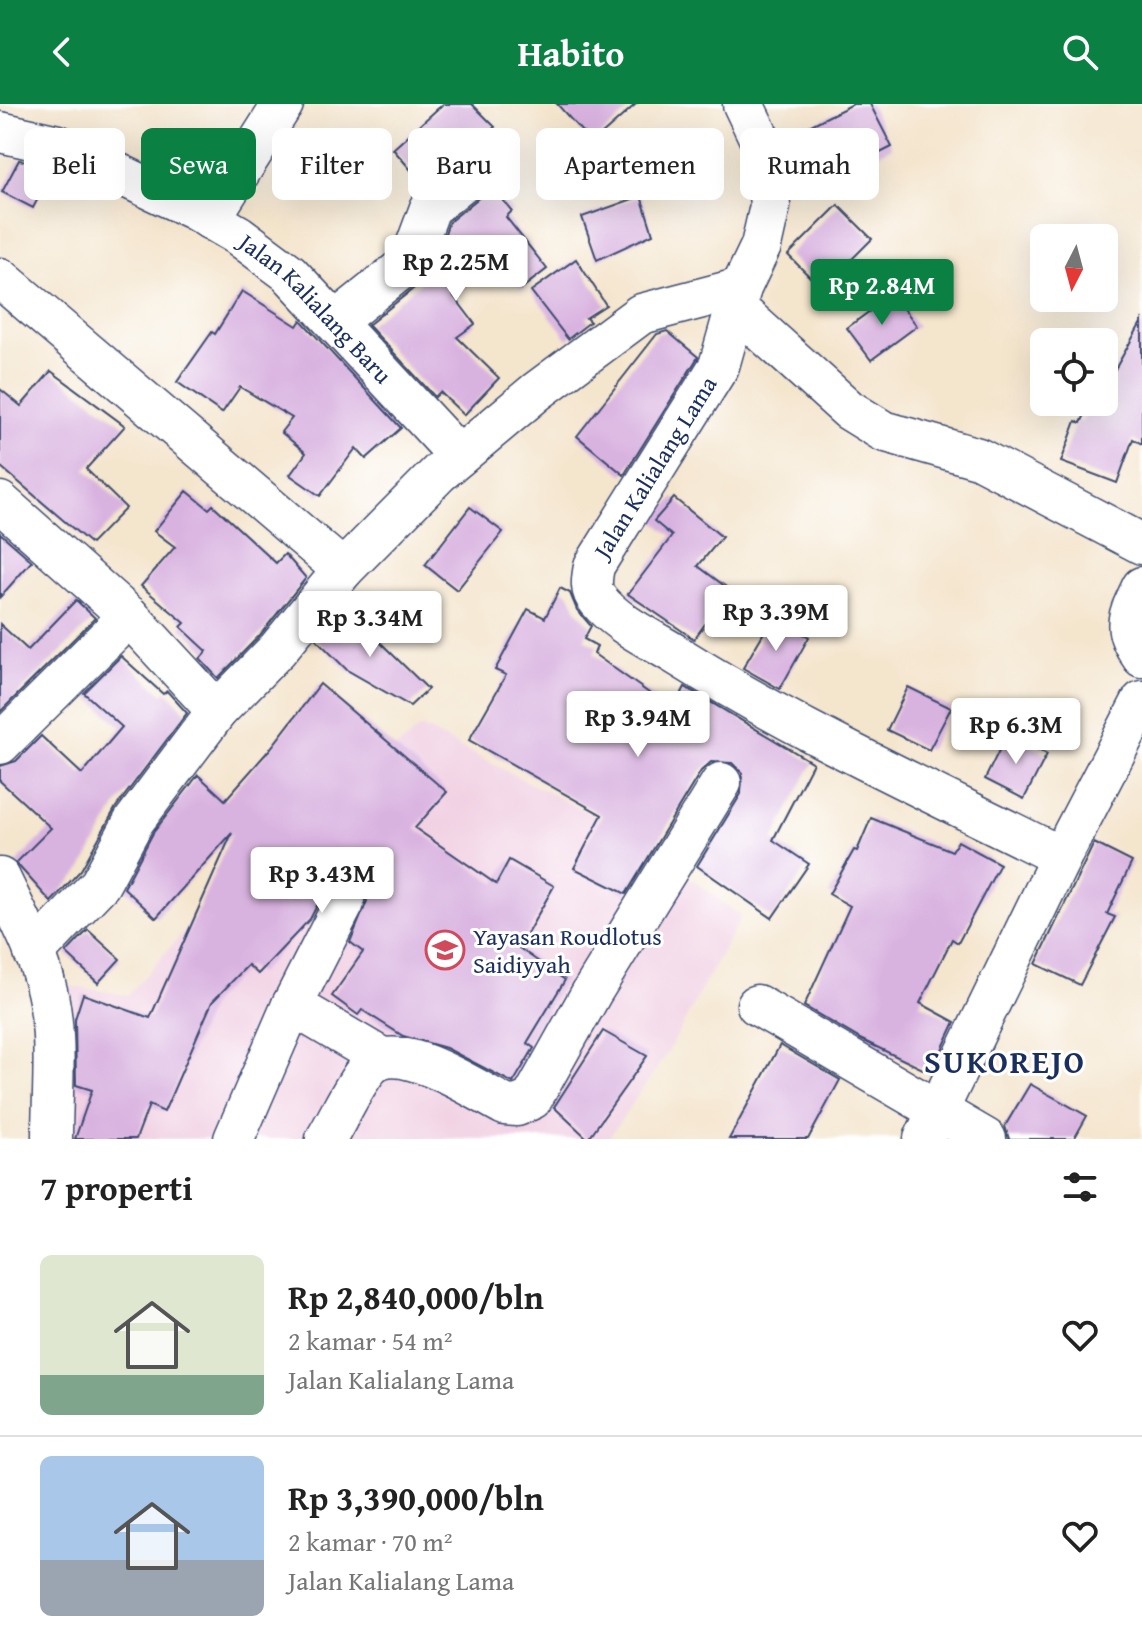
<!DOCTYPE html>
<html lang="id">
<meta charset="utf-8">
<style>
:root{--surface:#fff;--page:#f2f2f2;--text:#222;--muted:#767676;--line:#e0e0e0;--accent:#0b8043}
body{margin:0;font-family:"Gentium Book Plus",serif;background:var(--page);color:var(--text);height:100vh;display:flex;flex-direction:column;font-size:30px;white-space:nowrap}
*{box-sizing:border-box;margin:0}
p{font-size:26px;color:var(--muted)}
.icon{flex:none;width:44px;height:44px;fill:none;stroke:currentColor;stroke-width:2;stroke-linecap:round;stroke-linejoin:round}
.map{position:relative;height:1035px;overflow:hidden}
.panel{display:flex;flex-direction:column;background:var(--surface);flex:1}
.panel>*{flex:none}
.top-card{position:absolute;left:24px;top:24px;width:1094px;height:72px;display:flex;gap:16px}
.needle{width:52px;rotate:186deg}
.fabs{position:absolute;left:1030px;top:120px;display:grid;gap:16px}
.fabs a{display:grid;place-items:center;width:88px;height:88px;border-radius:12px;background:var(--surface);box-shadow:0 8px 32px #0002;font-size:40px}
.price{position:absolute;translate:-50% -68px;padding:0 18px;border-radius:8px;background:#fff;color:#222;font-size:26px;line-height:52px;filter:drop-shadow(0 2px 4px #0008)}
.price::after{content:'';position:absolute;left:50%;top:48px;width:24px;height:18px;margin-left:-12px;background:inherit;clip-path:polygon(0 0,100% 0,50% 100%)}
.price.active{background:var(--accent);color:#fff}
ul{padding:0;list-style:none}
li{display:flex;align-items:center;gap:24px;height:200px;padding:0 40px}
li+li{border-top:2px solid var(--line)}
li span{display:grid;place-items:center;flex:none;width:224px;height:160px;border-radius:12px;color:#555}
li>.icon{margin-inline-start:auto}
span .icon{width:96px;height:96px;fill:#fffc;stroke-width:1}
li b{font-size:34px}
h2{display:flex;justify-content:space-between;align-items:center;height:96px;padding:0 40px;font-size:34px}
.tag{padding:0 28px;border-radius:12px;background:var(--surface);box-shadow:0 8px 32px #0002;font-size:28px;line-height:72px}
.tag.active{background:var(--accent);color:#fff}
header{display:flex;justify-content:space-between;align-items:center;height:104px;padding:0 40px;background:var(--accent);color:#fff;font-size:36px;font-weight:600}
.map>svg:first-child{display:block}
.built{fill:#f1d0e3}
.building{fill:#d9b3e0}
.lines{fill:none;stroke-linecap:round;stroke-linejoin:round}
.minor-casing{stroke:#3c4a6f;stroke-width:43}
.minor{stroke:#fff;stroke-width:40}
.labels{text-anchor:middle;dominant-baseline:central;stroke-width:6;stroke-linejoin:round;paint-order:stroke}
.street-label{font-size:24px;fill:#1b2f5e;stroke:#fff}
.poi-label{font-size:24px;fill:#1b2f5e;stroke:#fff;text-anchor:start}
.district-label{font-size:32px;font-weight:bold;letter-spacing:2px;fill:#1b2f5e;stroke:#fff}
</style>
<header><svg class="icon" aria-label="back" viewBox="0 0 24 24"><path d="M15 5l-7 7 7 7"/></svg>Habito<svg class="icon" aria-label="search" viewBox="0 0 24 24"><circle cx="10" cy="10" r="6"/><path d="M15 15l6 6"/></svg></header>
<div class="map">
<svg width="1142" height="1035" viewBox="0 0 1142 1035">
<rect width="100%" height="100%" fill="#fff"/>
<filter id="ink" filterUnits="userSpaceOnUse"><feTurbulence type="fractalNoise" baseFrequency=".0125" numOctaves="2"/><feDisplacementMap in="SourceGraphic" scale="16" xChannelSelector="R" yChannelSelector="G"/><feConvolveMatrix kernelMatrix="1 2 1 2 8 2 1 2 1" color-interpolation-filters="sRGB"/></filter>
<filter id="wash" filterUnits="userSpaceOnUse"><feTurbulence type="fractalNoise" baseFrequency=".006" numOctaves="4" result="noise"/><feDisplacementMap in="SourceGraphic" scale="32" xChannelSelector="R" yChannelSelector="G"/><feGaussianBlur stdDeviation="1.8" result="paint"/><feColorMatrix in="noise" values="0 0 0 0 0 0 0 0 0 0 0 0 0 0 0 0 0 1.4 0 .05"/><feComposite in="paint" operator="in"/></filter>
<g filter="url(#wash)">
<rect width="100%" height="100%" fill="#f4e5cd"/>
<polygon class="built" points="421,623 631,731 741,812 669,946 608,1035 68,1035 60,881 128,891 229,777 317,713"/>
<g id="blocks">
<g class="building">
<polygon points="443,0 472,0 495,23 423,80 393,45"/>
<polygon points="557,0 636,0 592,39"/>
<polygon points="853,0 870,0 892,43 831,74 805,24"/>
<polygon points="19,56 54,64 33,104 2,88"/>
<polygon points="492,83 512,107 506,113 547,165 521,185 498,156 453,191 475,220 457,233 499,274 464,311 440,288 435,293 368,221 424,176 433,163 451,148 442,138 449,118"/>
<polygon points="641,92 653,130 597,156 582,113"/>
<polygon points="838,101 872,135 822,185 788,151"/>
<polygon points="576,155 606,201 586,214 590,218 568,235 531,187"/>
<polygon points="242,187 297,222 301,216 401,324 366,355 356,344 320,392 290,371 306,349 281,328 292,314 240,283 222,309 177,278 212,228 215,230"/>
<polygon points="893,190 917,222 871,256 847,224"/>
<polygon points="1142,217 1142,340 1133,335 1117,379 1061,358 1076,317 1081,319 1091,298 1104,298 1104,285"/>
<polygon points="667,227 698,253 624,371 577,332 657,230"/>
<polygon points="51,267 125,322 86,365 126,404 91,440 0,362 0,285 21,302"/>
<polygon points="187,387 209,405 213,401 276,459 285,450 306,474 260,531 218,574 200,555 207,547 181,523 185,519 141,482 175,443 154,427"/>
<polygon points="674,394 722,433 698,462 730,486 694,535 628,490 672,432 654,417"/>
<polygon points="470,403 503,428 457,486 425,461"/>
<polygon points="0,429 32,457 0,493"/>
<polygon points="560,484 570,489 577,506 591,522 584,535 597,542 594,550 673,606 685,583 813,659 773,736 809,760 772,814 697,762 741,690 742,669 732,659 711,658 701,667 626,790 574,764 602,711 469,636 506,571 495,566 528,505 545,514"/>
<polygon points="76,496 95,514 0,608 0,520 28,546"/>
<polygon points="338,509 344,515 350,509 428,585 410,602 347,566 316,535"/>
<polygon points="773,513 809,533 780,585 743,564"/>
<polygon points="121,552 163,590 167,587 187,609 116,703 81,766 51,798 16,759 51,724 0,677 0,662 16,657 41,632 82,670 122,623 84,589"/>
<polygon points="320,580 447,688 415,724 496,780 509,756 554,782 519,844 565,876 527,939 534,944 513,979 446,944 403,932 362,906 358,911 332,892 363,848 350,838 367,797 355,779 342,776 324,788 310,815 258,870 248,861 212,898 164,1008 149,1001 136,1035 75,1035 92,986 76,981 75,915 83,890 150,914 232,729 156,814 124,784 153,729 198,671 225,696 270,645"/>
<polygon points="908,583 951,604 929,646 887,626"/>
<polygon points="1007,630 1047,650 1024,695 985,675"/>
<polygon points="871,714 952,747 958,737 1000,760 958,839 952,835 920,899 955,918 931,969 862,936 804,902 850,802 829,790 854,746 857,747"/>
<polygon points="1094,739 1132,758 1107,810 1115,813 1080,881 1036,860"/>
<polygon points="88,826 120,855 98,879 66,849"/>
<polygon points="603,927 647,952 588,1035 554,1003"/>
<polygon points="780,941 840,976 808,1035 729,1035"/>
<polygon points="1030,980 1087,1012 1074,1035 1009,1035 1005,1022"/>
</g>
</g>
</g>
<g filter="url(#ink)">
<use href="#blocks" fill-opacity="0" stroke="#3c4a6f" stroke-width="2"/>
<g class="lines">
<defs>
<g id="minor">
<path d="M 743,0 L 765,46 L 770,102 L 761,142 L 741,184 L 719,262 L 594,462 C 592,474 589,486 598,496 C 617,520 653,536 678,552 C 801,629 932,688 1061,753"/>
<path id="s1" d="M 0,28 L 58,41 L 193,105 L 238,131 L 289,169 L 459,352"/>
<polyline points="210,115 283,0"/>
<polyline points="0,174 343,466"/>
<polyline points="737,205 849,306 883,327 978,354 1142,440"/>
<polyline points="335,218 410,158 430,104 498,49"/>
<polyline points="0,398 129,512 217,607"/>
<path d="M 1142,483 C 1127,515 1121,522 1142,553"/>
<polyline points="0,640 129,512"/>
<path d="M 0,774 C 17,810 38,848 47,887 C 58,934 52,987 52,1035"/>
<polyline points="34,849 100,780 134,717 217,607 277,546 343,466 439,369 536,288 641,210 741,184"/>
<polyline points="292,901 382,954"/>
<polyline points="757,901 986,1035"/>
<polyline points="234,1035 292,901 344,799"/>
<path d="M 326,1035 C 340,1012 351,985 368,964 C 396,931 475,986 505,1001 L 517,1002 L 532,995 L 592,888 L 721,679"/>
<polyline points="924,1035 1061,753 1142,597"/>
</g>
</defs>
<use href="#minor" class="minor-casing"/>
<use href="#minor" class="minor"/>
</g>
</g>
<defs>
<symbol id="school-ring" viewBox="-11 -11 22 22"><circle r="9.5" fill="#fff" stroke="#d1495b" stroke-width="1.5"/><path d="M0-5L7-2L0 1L-7-2ZM-4 1L0 2.5L4 1V4Q0 6-4 4Z" fill="#d1495b"/></symbol>
</defs>
<g fill-rule="evenodd">
<use href="#school-ring" x="423" y="824" width="44" height="44"/>
</g>
<g class="labels">
<g class="street-label">
<text stroke="none"><textPath href="#s1" startOffset="368">Jalan Kalialang Baru</textPath></text>
<text transform="translate(655 363) rotate(-58)">Jalan Kalialang Lama</text>
</g>
<g class="poi-label">
<text x="473" y="832">Yayasan Roudlotus<tspan x="473" dy="28">Saidiyyah</tspan></text>
</g>
<g class="district-label">
<text x="1005" y="957">SUKOREJO</text>
</g>
</g>
</svg>
<div class="fabs">
<a><svg class="needle" viewBox="-14 -14 28 28"><path d="M0-13l5 13h-10z" fill="#e53935"/><path d="M0 13l5-13h-10z" fill="#767676"/></svg></a>
<a><svg class="icon" aria-label="locate" viewBox="0 0 24 24"><circle cx="12" cy="12" r="6"/><path d="M12 2v4M12 18v4M2 12h4M18 12h4"/></svg></a>
</div>
<b class="price" style="left:456px;top:199px">Rp 2.25M</b>
<b class="price active" style="left:882px;top:223px">Rp 2.84M</b>
<b class="price" style="left:776px;top:549px">Rp 3.39M</b>
<b class="price" style="left:370px;top:555px">Rp 3.34M</b>
<b class="price" style="left:638px;top:655px">Rp 3.94M</b>
<b class="price" style="left:1016px;top:662px">Rp 6.3M</b>
<b class="price" style="left:322px;top:811px">Rp 3.43M</b>
<div class="top-card">
<a class="tag">Beli</a>
<a class="tag active">Sewa</a>
<a class="tag">Filter</a>
<a class="tag">Baru</a>
<a class="tag">Apartemen</a>
<a class="tag">Rumah</a>
</div>
</div>
<section class="panel">
<h2>7 properti<svg class="icon" aria-label="filters" viewBox="0 0 24 24"><path d="M4 7h16M4 17h16"/><circle cx="9" cy="7" r="2"/><circle cx="15" cy="17" r="2"/></svg></h2>
<ul>
<li><span style="background:linear-gradient(#dfe7d0 75%,#7fa58c 0)"><svg class="icon" aria-label="home" viewBox="0 0 24 24"><path d="M3 11l9-7 9 7M6 9v11h12V9"/></svg></span><div><b>Rp 2,840,000/bln</b><p>2 kamar · 54 m²</p><p>Jalan Kalialang Lama</p></div><svg class="icon" aria-label="heart" viewBox="0 0 24 24"><path d="M12 20l-8-8c-3-5 5-10 8-4 3-6 11-1 8 4z"/></svg></li>
<li><span style="background:linear-gradient(#a9c7e8 65%,#9aa5b1 0)"><svg class="icon" aria-label="home" viewBox="0 0 24 24"><path d="M3 11l9-7 9 7M6 9v11h12V9"/></svg></span><div><b>Rp 3,390,000/bln</b><p>2 kamar · 70 m²</p><p>Jalan Kalialang Lama</p></div><svg class="icon" aria-label="heart" viewBox="0 0 24 24"><path d="M12 20l-8-8c-3-5 5-10 8-4 3-6 11-1 8 4z"/></svg></li>
</ul>
</section>
